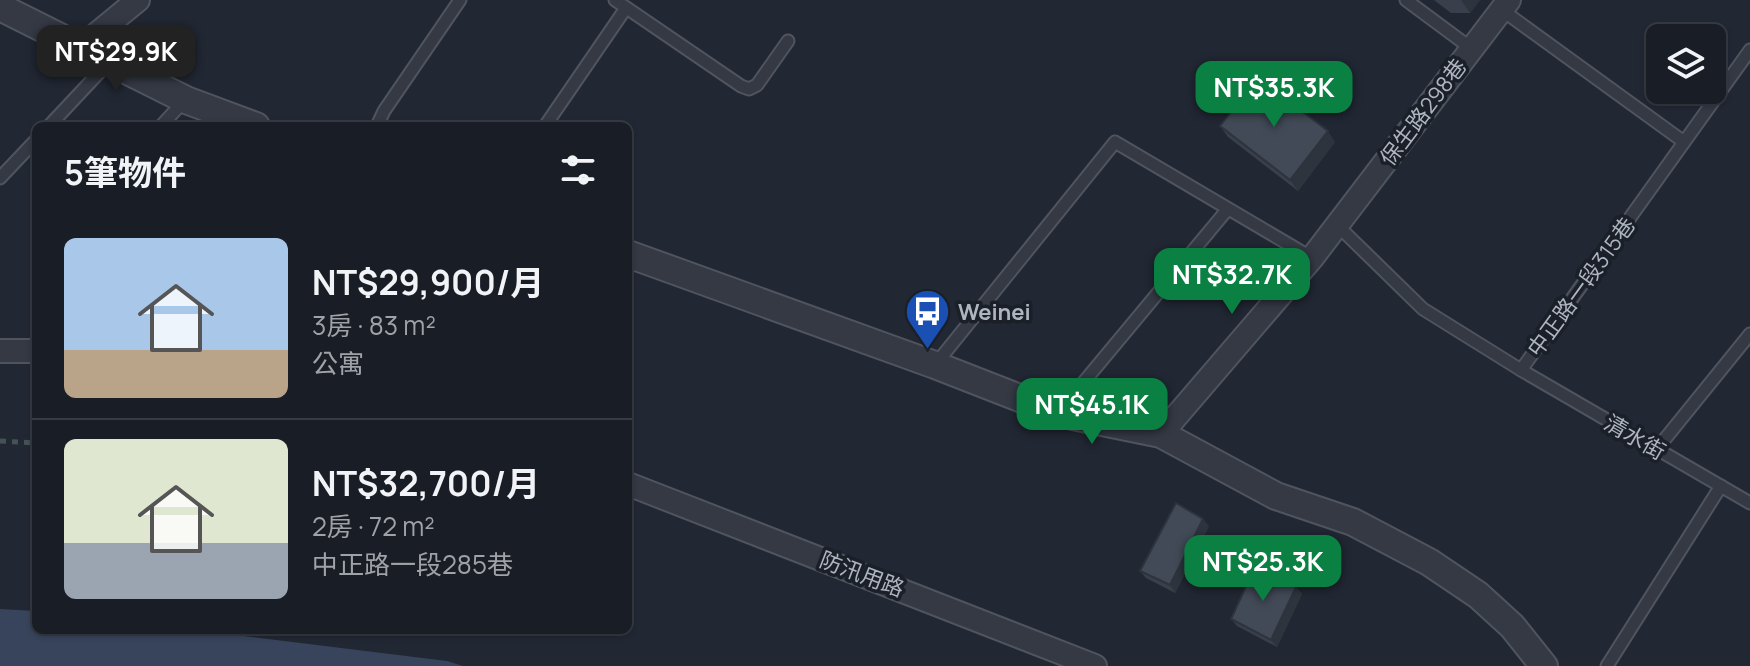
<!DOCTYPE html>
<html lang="zh-TW">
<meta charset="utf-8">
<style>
:root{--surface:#191d26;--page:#262a32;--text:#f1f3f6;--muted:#9fa2a7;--line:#373b43;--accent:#0b8043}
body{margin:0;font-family:Manrope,"Noto Sans TC",sans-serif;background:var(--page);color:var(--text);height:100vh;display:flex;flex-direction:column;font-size:30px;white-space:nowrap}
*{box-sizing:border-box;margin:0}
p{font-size:26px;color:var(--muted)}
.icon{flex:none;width:44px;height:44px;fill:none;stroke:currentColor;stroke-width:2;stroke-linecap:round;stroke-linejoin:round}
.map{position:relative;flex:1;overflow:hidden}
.side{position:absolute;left:32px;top:122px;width:600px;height:512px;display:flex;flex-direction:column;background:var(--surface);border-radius:12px;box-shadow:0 2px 6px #0004,0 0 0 2px var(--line)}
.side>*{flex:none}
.fabs{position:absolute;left:1646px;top:24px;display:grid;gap:16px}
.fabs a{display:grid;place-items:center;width:80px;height:80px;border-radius:12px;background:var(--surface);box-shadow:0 2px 6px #0004,0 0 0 2px var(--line);font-size:40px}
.price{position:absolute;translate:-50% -68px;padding:0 18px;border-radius:16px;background:var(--accent);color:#fff;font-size:26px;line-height:52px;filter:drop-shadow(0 2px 4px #0008)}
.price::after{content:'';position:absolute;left:50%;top:48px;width:24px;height:18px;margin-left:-12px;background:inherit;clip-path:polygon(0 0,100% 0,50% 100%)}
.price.selected{background:#222;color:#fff}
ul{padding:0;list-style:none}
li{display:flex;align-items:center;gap:24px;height:200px;padding:0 32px}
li+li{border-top:2px solid var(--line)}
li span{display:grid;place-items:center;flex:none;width:224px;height:160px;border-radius:12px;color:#555}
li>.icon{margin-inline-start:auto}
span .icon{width:96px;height:96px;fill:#fffc;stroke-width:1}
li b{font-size:34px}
h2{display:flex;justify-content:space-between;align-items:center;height:96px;padding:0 32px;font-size:34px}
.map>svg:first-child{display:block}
.water{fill:#38445b}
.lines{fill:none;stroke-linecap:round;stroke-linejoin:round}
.service-casing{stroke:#4f545f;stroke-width:15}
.minor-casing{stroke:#4f545f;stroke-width:26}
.tertiary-casing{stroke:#4f545f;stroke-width:30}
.path{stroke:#445256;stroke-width:5;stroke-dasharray:6 6;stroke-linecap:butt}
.service{stroke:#343944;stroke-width:11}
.minor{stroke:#343944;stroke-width:22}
.tertiary{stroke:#343944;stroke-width:26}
.wall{fill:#39404b}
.shaded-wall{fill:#2e343d}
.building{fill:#424a57;stroke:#2e343d;stroke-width:2}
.labels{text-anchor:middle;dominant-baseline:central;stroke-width:7;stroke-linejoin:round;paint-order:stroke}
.street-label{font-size:22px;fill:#aeb4c1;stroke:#1a1f28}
.poi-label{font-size:22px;font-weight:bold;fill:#aeb4c1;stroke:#1a1f28;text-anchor:start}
</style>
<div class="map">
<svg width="1750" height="666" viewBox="0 0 1750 666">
<rect width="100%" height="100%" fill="#212733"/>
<polygon class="water" points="0,609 36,611 36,630 195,630 447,661 463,666 0,666"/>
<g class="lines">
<defs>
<g id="service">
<polyline points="615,0 741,86 749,89 757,85 788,41"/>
<polyline points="1406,0 1472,49"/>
<polyline points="1502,10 1684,142"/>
<polyline points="49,126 109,62"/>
<polyline points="161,126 185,100"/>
<polyline points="377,126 384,111 460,0"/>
<polyline points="545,126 626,8"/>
<polyline points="0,178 36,140"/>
<polyline points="1337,225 1423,309 1521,370 1750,503"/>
<polyline points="935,365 1115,142 1312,258"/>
<polyline points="1521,370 1750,50"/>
<polyline points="1058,413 1227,210"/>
<polyline points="1656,450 1750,334"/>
<polyline points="1607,666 1721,486"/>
</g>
<g id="minor">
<polyline points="82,46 138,0"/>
<polyline points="0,351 36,351"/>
<polyline points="1161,434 1312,258 1509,0"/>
<polyline points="628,484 1095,666"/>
</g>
<g id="tertiary">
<polyline points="0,7 186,100 256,126"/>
<polyline points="628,254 935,365 1058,413 1161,434 1276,496 1353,522 1429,562 1478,595 1512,626 1544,666"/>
</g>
</defs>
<use href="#service" class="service-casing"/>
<use href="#minor" class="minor-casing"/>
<use href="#tertiary" class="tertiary-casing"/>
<polyline class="path" points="0,441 36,443"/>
<use href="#service" class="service"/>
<use href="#minor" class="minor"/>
<use href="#tertiary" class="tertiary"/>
</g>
<g class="wall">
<polygon points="1434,0 1480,0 1470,13 1451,13"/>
<polygon points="1220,126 1335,142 1298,191 1228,137"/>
<polygon points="1209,526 1175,593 1146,578 1140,571"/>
<polygon points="1296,587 1302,594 1277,647 1237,626 1231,619"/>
</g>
<g class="shaded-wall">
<polygon points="1461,0 1480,0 1470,13"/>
<polygon points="1328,131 1335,142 1298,191 1290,180"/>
<polygon points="1203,519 1209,526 1175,593 1170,585"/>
<polygon points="1296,587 1302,594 1277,647 1271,640"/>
</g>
<g class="building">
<polygon points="1258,78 1328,131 1290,180 1220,126"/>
<polygon points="1176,503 1203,519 1170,585 1140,571"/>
<polygon points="1255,567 1296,587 1271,640 1231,619"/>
</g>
<defs>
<symbol id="bus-pin" viewBox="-11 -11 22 30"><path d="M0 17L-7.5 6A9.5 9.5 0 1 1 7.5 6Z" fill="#1a4fb4" stroke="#1a1f28"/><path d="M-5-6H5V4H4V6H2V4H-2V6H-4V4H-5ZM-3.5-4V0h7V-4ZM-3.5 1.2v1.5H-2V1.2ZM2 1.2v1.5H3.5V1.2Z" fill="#fff"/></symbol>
</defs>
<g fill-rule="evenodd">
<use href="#bus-pin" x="902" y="286" width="51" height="69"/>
</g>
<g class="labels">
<g class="street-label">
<text transform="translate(1423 112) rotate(-53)">保生路298巷</text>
<text transform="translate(1581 287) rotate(-54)">中正路一段315巷</text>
<text transform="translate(1635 437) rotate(30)">清水街</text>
<text transform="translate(862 574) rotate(21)">防汛用路</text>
</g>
<g class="poi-label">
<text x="958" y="312">Weinei</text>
</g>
</g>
</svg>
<div class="fabs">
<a><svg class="icon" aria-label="layers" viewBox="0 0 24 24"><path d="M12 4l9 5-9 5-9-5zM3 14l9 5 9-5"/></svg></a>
</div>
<b class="price selected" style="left:116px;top:93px">NT$29.9K</b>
<b class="price" style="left:1274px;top:129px">NT$35.3K</b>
<b class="price" style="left:1232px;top:316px">NT$32.7K</b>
<b class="price" style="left:1092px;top:446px">NT$45.1K</b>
<b class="price" style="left:1263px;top:603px">NT$25.3K</b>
<section class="side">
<h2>5筆物件<svg class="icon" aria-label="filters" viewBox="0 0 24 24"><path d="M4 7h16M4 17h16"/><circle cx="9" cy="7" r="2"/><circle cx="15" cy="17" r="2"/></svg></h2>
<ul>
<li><span style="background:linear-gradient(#a9c7e8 70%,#b9a48a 0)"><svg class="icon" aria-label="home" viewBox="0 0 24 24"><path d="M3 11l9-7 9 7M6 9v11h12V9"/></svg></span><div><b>NT$29,900/月</b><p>3房 · 83 m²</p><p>公寓</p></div></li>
<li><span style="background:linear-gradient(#dfe7d0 65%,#9aa5b1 0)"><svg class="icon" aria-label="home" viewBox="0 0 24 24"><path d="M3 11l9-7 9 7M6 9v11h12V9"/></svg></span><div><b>NT$32,700/月</b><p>2房 · 72 m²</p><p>中正路一段285巷</p></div></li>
</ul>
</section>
</div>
